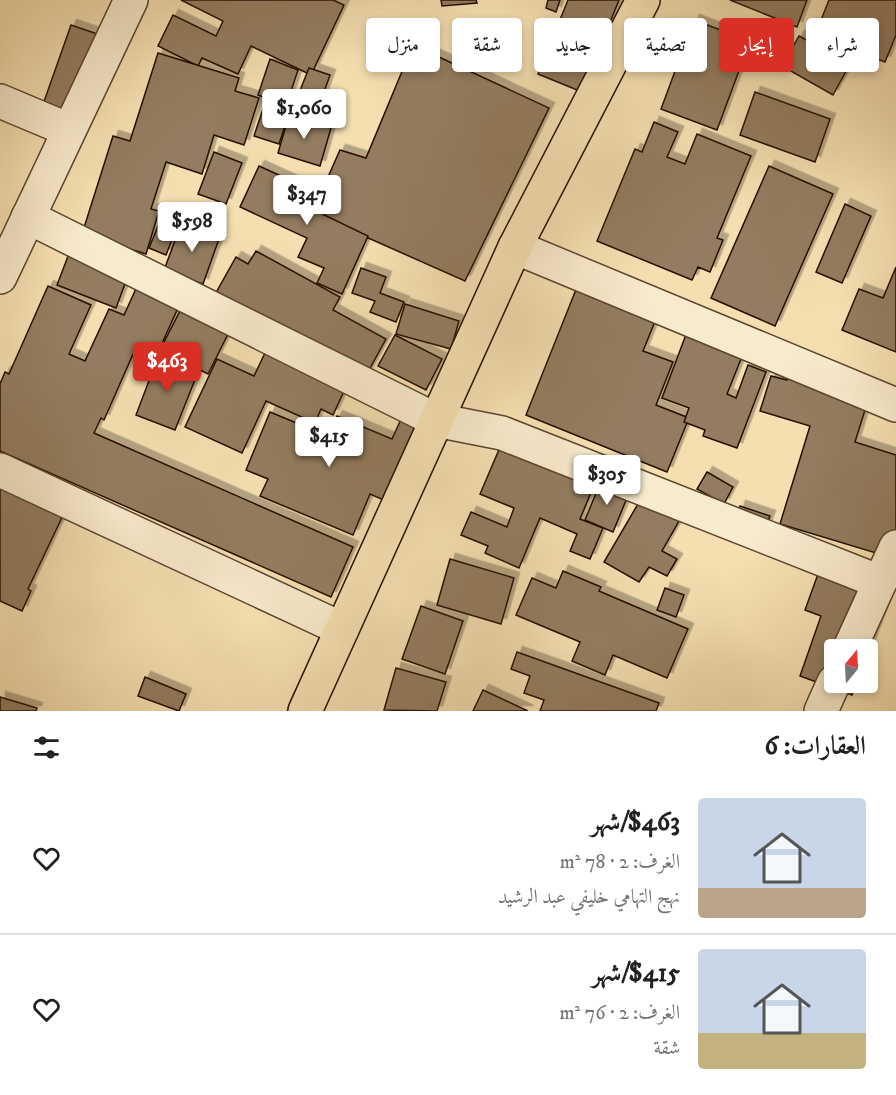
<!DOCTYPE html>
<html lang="ar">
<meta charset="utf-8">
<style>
:root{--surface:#fff;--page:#f2f2f2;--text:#202124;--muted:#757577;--line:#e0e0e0;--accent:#d93025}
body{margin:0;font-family:"IM FELL DW Pica",Amiri,serif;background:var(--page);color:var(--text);direction:rtl;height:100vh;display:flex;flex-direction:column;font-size:22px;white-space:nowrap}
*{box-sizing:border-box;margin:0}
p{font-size:20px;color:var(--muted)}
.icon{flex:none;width:33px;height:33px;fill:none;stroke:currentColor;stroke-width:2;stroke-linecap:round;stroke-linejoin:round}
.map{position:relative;height:711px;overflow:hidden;direction:ltr}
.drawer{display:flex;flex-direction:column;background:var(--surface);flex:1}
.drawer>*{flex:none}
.top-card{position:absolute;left:18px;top:18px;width:861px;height:54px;direction:rtl;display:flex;gap:12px}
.needle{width:39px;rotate:18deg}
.controls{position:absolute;left:824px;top:639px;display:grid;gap:12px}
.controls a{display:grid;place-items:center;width:54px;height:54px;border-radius:6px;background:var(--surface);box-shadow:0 3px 9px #0003;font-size:30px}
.price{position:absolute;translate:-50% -51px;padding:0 14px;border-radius:6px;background:#fff;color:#222;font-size:20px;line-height:39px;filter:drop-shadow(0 2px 3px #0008)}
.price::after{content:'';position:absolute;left:50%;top:36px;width:18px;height:14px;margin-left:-9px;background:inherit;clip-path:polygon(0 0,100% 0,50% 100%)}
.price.selected{background:var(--accent);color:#fff}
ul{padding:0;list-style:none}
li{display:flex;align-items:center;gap:18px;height:150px;padding:0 30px}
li+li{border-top:2px solid var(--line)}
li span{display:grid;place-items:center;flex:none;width:168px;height:120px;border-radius:6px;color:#555}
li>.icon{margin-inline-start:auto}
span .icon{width:72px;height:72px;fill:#fffc;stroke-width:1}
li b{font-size:26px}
h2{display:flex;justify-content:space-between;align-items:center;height:72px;padding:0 30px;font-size:26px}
.chip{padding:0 21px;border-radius:6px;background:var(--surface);box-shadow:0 3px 9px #0003;font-size:21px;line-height:54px}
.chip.selected{background:var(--accent);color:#fff}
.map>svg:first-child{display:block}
.building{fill:#937c5e;stroke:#281105;stroke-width:1.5;filter:url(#shadow)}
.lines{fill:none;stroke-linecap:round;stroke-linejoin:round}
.minor-casing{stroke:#5b4430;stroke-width:36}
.major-casing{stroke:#281105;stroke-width:36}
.minor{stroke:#f8eacc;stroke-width:33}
.major{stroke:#f5dfb1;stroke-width:33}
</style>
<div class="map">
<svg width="896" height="711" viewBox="0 0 896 711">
<defs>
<filter id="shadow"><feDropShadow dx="5.5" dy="-5.5" stdDeviation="0" flood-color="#0004"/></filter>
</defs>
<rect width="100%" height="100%" fill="#f5dfb1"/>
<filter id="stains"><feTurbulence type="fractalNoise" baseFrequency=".00333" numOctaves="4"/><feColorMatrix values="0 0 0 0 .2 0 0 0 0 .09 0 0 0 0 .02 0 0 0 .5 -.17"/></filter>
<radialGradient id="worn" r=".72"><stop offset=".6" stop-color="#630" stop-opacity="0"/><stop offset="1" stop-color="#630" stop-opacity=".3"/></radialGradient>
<g class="building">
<polygon points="181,0 333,0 344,5 311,75 251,46 238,74 202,58 198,66 158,46 173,15 216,36 223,21"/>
<polygon points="441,0 476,0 477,3 442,6"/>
<polygon points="548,0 560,0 556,12 546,8"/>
<polygon points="568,0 619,0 582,92 538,74"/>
<polygon points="730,0 807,0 797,27"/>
<polygon points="829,0 896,0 896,35 885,62 815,35"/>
<polygon points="694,20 750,41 717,130 661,109"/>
<polygon points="71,25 109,38 79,123 41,110"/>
<polygon points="799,36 850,64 833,95 782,66"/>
<polygon points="413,45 549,108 465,281 312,213 340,150 366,158"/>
<polygon points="158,53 239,78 235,91 259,98 244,145 214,135 202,174 166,162 151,209 159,211 146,254 82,234 113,136 130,141"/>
<polygon points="270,59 298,70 286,106 258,95"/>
<polygon points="309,68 330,75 319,106 297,98"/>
<polygon points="755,92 830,119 815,162 740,135"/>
<polygon points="263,109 288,117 279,144 254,136"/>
<polygon points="289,115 331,128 320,166 278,153"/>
<polygon points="654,122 678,132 667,157 685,164 697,134 751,156 717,238 723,240 710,272 698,267 692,280 597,241 635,149 642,152"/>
<polygon points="214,152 242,163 226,204 198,194"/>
<polygon points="259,166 325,196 318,212 368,236 342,294 317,283 324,268 298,257 307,238 240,207"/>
<polygon points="769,166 833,194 775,326 711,298"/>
<polygon points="845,204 871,216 842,283 816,272"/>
<polygon points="182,222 220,236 203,284 164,270"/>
<polygon points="158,226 175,232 166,255 149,248"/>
<polygon points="70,251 129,273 116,308 57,285"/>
<polygon points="256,251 340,297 333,310 386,339 364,379 208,307 236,257 248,264"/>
<polygon points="896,267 896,352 842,330 859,289 883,298"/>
<polygon points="361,268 386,277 380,293 404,302 396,322 370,312 375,301 352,293"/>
<polygon points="140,280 182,299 154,361 134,352 104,420 101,418 94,433 353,547 331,597 0,451 0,384 5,372 9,374 48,286 91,305 69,354 85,361 109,309 124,315"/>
<polygon points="577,287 656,319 643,351 673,362 656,405 689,418 667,472 526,415"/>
<polygon points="405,304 459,321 451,349 396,334"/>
<polygon points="180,311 228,334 208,374 160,350"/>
<polygon points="687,332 743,354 727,394 736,398 748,365 766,372 737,448 703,436 705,430 684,422 689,408 662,398"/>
<polygon points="395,335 442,359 426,390 378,366"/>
<polygon points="265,353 345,389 333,415 321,409 315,423 266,401 242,453 185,427 217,359 254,376"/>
<polygon points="158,357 198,372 175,430 136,415"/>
<polygon points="790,369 870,394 855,442 896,455 896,559 780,524 810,426 760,411 771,376 787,380"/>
<polygon points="270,412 311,429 304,445 321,452 337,416 392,439 402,417 419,424 386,501 370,494 353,535 260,496 268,479 246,470"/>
<polygon points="504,438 599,473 580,519 603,528 590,559 570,551 577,534 540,518 519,568 485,553 488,546 461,535 471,512 507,527 514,508 480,494"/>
<polygon points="707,472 733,487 724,504 697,489"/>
<polygon points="0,475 67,507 28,589 31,591 22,611 0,601"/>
<polygon points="601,481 629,493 613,532 585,520"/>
<polygon points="645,492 683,514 662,551 677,559 667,576 649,567 639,582 604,562"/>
<polygon points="740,506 770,516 764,532 735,521"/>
<polygon points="450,559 514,578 501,624 437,605"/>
<polygon points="822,563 891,588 867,653 867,650 834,650 834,682 856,682 852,695 800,676 821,616 805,610"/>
<polygon points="563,571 601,587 599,591 688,629 667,678 613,655 605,675 572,661 580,642 516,615 532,578 556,588"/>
<polygon points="665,588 684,595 676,617 657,610"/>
<polygon points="421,606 463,621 445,674 402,659"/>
<polygon points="517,652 659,703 656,711 540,711 544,700 524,693 530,676 511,669"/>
<polygon points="396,668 446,682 437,711 384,710"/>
<polygon points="145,677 186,694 179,711 138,696"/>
<polygon points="483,690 528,711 473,711"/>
<polygon points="0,697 37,708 36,711 0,711"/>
</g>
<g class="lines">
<defs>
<g id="minor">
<polyline points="0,101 69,130"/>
<polyline points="28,217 436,420 502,433 880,582"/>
<polyline points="515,247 896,405"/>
<polyline points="0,277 131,0"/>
<polyline points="0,470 342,629"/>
<polyline points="849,650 896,547"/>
<polyline points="821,711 834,682"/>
</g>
<polyline id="major" points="305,711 515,247 643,0"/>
</defs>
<use href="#minor" class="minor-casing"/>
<use href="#major" class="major-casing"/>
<use href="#minor" class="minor"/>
<use href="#major" class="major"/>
</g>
<rect width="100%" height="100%" filter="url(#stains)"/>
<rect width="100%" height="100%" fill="url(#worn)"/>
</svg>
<div class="controls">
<a><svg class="needle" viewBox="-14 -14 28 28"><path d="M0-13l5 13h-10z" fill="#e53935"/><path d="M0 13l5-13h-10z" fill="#757577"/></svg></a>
</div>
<b class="price" style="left:304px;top:140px">$1,060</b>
<b class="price" style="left:307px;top:226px">$347</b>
<b class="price" style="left:192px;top:253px">$598</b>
<b class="price selected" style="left:167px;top:393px">$463</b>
<b class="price" style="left:329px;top:468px">$415</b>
<b class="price" style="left:607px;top:506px">$305</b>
<div class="top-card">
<a class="chip">شراء</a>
<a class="chip selected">إيجار</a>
<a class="chip">تصفية</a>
<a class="chip">جديد</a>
<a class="chip">شقة</a>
<a class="chip">منزل</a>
</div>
</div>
<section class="drawer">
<h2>العقارات: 6<svg class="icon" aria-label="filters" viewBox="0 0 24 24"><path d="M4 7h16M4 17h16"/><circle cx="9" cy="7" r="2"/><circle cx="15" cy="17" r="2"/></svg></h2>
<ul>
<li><span style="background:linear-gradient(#c9d6e8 75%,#b9a48a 0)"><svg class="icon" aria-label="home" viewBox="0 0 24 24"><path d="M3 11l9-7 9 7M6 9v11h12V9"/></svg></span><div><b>$463/شهر</b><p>الغرف: 2 · 78 m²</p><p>نهج التهامي خليفي عبد الرشيد</p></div><svg class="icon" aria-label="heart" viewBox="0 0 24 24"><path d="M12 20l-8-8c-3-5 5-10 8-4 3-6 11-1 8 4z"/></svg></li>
<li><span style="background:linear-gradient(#c9d6e8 70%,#c2b280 0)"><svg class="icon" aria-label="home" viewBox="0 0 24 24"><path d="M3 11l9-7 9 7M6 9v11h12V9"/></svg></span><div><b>$415/شهر</b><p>الغرف: 2 · 76 m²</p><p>شقة</p></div><svg class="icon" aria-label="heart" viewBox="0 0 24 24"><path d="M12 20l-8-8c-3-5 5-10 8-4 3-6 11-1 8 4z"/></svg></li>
</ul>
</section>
